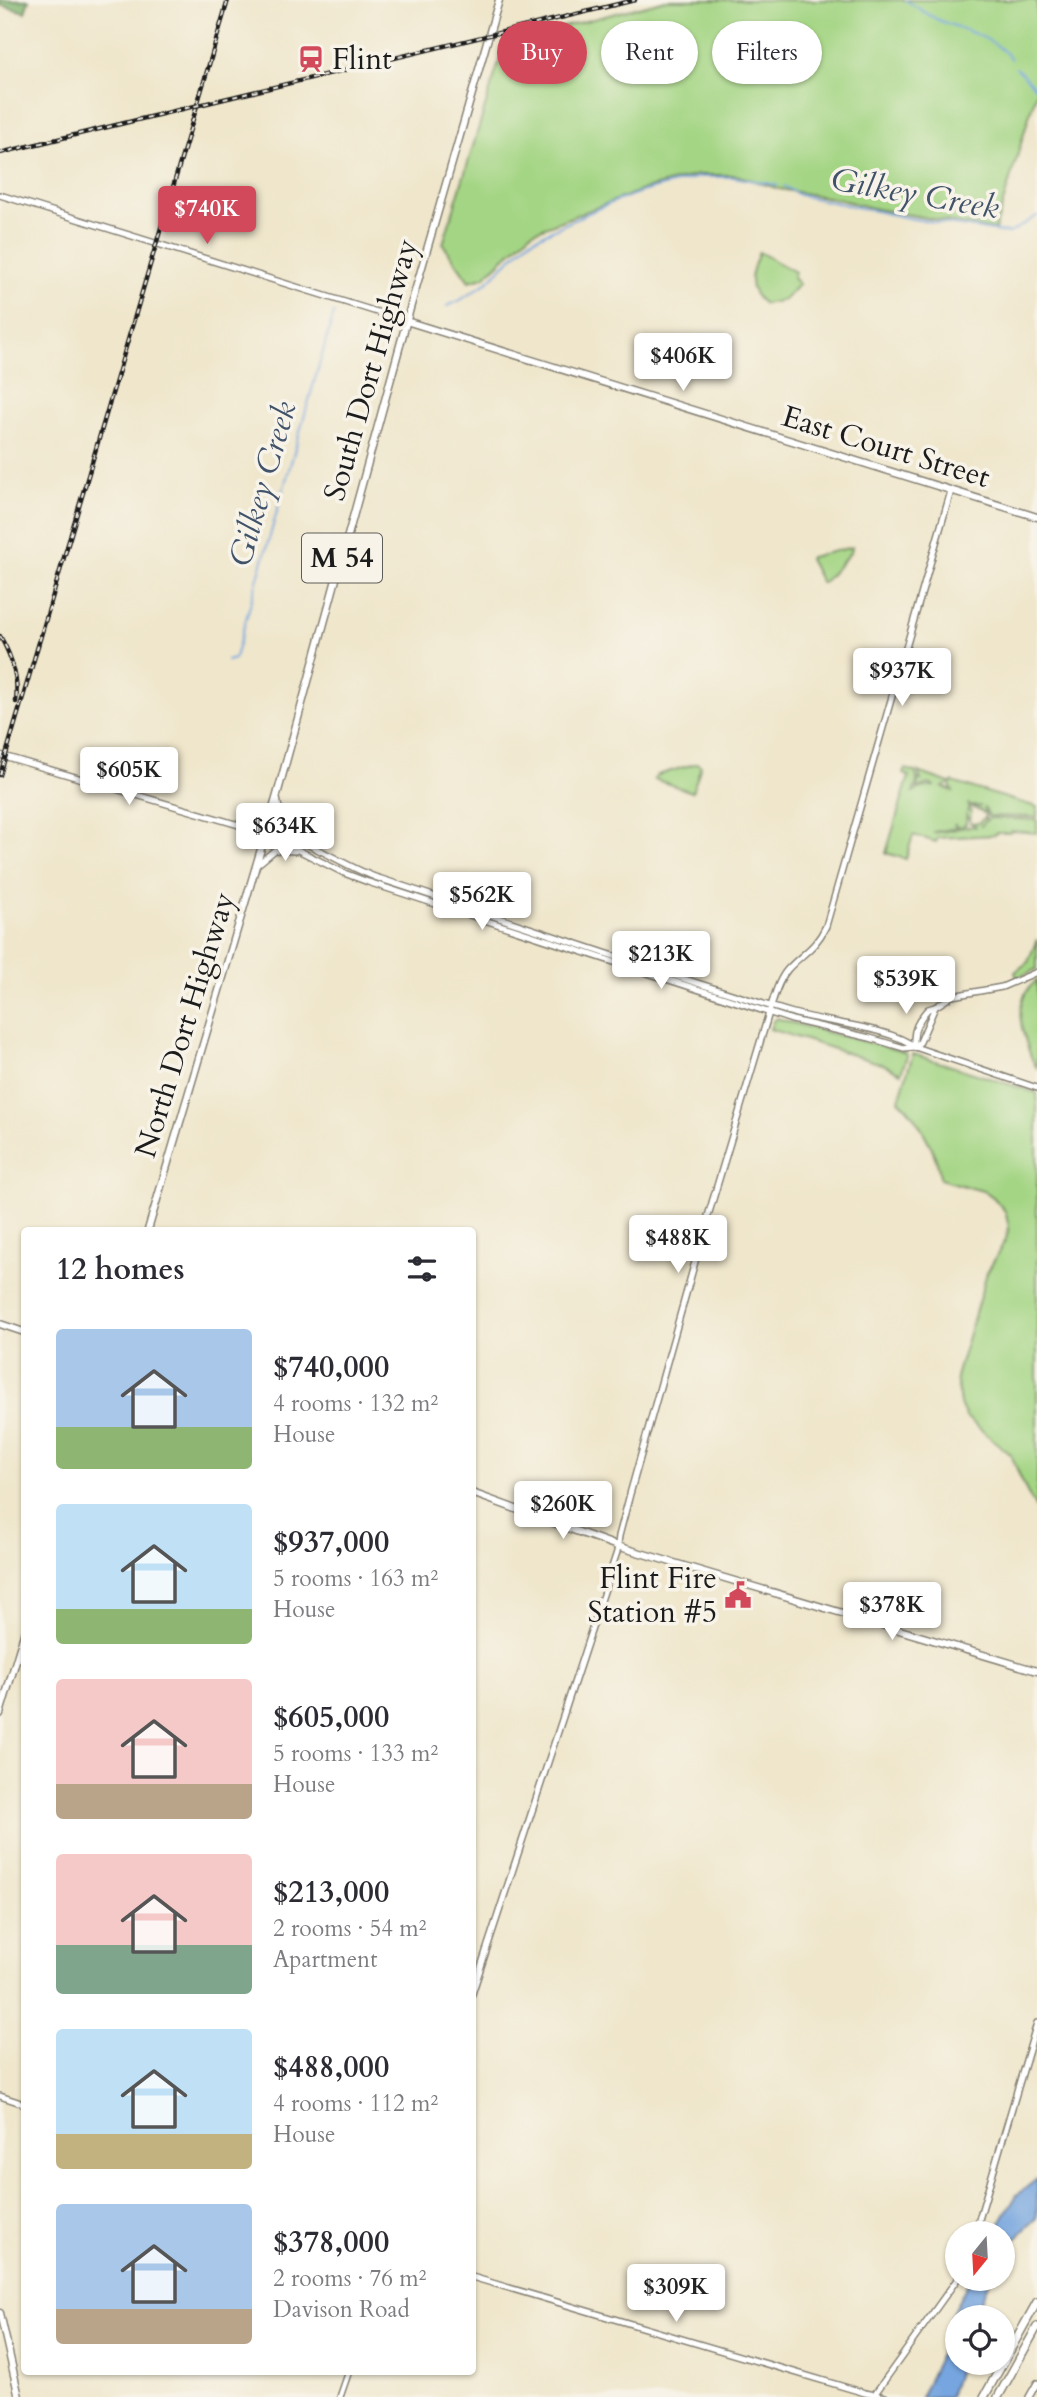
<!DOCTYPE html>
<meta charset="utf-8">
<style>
:root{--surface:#fff;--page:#f2f2f3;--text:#2b2b33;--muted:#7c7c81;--accent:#d1495b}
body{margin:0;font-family:Cardo,serif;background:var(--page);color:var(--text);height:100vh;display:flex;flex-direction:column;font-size:26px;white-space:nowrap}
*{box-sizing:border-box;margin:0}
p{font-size:23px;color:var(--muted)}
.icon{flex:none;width:38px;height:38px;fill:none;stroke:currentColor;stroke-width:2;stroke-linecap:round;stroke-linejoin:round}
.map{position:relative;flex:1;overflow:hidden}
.drawer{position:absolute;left:21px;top:1227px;width:455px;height:1148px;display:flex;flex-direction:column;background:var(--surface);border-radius:7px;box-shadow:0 2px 5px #0004}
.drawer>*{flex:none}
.guide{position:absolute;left:497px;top:21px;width:434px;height:63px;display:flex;gap:14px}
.needle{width:46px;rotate:198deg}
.tools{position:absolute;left:945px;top:2221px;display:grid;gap:14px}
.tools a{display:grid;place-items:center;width:70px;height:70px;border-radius:50%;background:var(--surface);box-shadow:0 2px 5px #0004;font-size:35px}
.price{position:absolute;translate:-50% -60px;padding:0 16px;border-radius:7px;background:#fff;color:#222;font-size:23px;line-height:46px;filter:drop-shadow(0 2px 4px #0008)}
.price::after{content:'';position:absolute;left:50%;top:42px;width:21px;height:16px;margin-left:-10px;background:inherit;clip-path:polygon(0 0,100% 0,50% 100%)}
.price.selected{background:var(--accent);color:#fff}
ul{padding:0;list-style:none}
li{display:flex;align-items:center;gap:21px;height:175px;padding:0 35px}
li span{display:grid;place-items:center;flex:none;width:196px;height:140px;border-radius:7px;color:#555}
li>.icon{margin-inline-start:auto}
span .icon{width:84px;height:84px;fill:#fffc;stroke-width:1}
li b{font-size:30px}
h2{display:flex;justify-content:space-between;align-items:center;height:84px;padding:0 35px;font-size:30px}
.tag{padding:0 24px;border-radius:32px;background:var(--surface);box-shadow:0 2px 5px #0004;font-size:24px;line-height:63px}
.tag.selected{background:var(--accent);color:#fff}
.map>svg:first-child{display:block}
.green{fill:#a4d584;stroke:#607850;stroke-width:2}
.forest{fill:#83b672;stroke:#506947;stroke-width:2}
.water{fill:#76a5df;stroke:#49607e;stroke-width:2}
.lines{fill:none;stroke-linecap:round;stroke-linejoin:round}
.stream{stroke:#76a5df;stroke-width:2}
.minor-casing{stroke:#868174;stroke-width:8}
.major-casing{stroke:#868174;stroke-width:9}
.highway-casing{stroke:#868174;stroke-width:10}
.minor{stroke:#fff;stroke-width:5}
.major{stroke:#fff;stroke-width:6}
.highway{stroke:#fff;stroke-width:7}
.rail-casing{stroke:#1c1c1c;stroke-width:4.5}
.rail{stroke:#f7f3e8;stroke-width:2;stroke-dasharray:5;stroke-linecap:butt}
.labels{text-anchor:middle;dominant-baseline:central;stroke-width:7;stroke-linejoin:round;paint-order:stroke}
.shield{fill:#f7f3e8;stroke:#5e5c59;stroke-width:2}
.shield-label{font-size:28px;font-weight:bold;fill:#1c1c1c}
.poi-label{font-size:30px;fill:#1c1c1c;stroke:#f7f3e8;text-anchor:start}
.street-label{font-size:30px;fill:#1c1c1c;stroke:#f7f3e8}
.water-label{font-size:32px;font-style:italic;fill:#40536a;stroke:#f7f3e8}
</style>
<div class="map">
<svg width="1037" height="2397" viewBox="0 0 1037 2397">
<rect width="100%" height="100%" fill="#f7f3e8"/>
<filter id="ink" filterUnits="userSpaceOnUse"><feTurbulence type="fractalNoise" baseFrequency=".0143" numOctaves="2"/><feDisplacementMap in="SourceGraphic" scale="14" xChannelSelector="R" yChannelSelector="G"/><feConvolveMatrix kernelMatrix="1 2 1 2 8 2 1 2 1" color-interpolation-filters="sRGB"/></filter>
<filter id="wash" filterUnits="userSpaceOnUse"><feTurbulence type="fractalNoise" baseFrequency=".00686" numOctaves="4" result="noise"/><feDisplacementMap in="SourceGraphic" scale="28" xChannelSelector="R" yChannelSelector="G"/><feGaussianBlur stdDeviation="1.57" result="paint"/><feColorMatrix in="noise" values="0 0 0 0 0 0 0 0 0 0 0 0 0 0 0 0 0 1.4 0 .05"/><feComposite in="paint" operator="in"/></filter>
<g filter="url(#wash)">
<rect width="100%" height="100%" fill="#efe6cb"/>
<g class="green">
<polygon points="666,0 1037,0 1037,90 995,230 876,209 837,199 779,189 736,175 697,175 645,189 532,232 484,277 469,281 443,244 505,42"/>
<path d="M 759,252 L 795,272 L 793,278 L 799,284 L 784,300 L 764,304 C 744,289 751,272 759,252 Z"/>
<polygon points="852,547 851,552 824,582 821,582 809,559 810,557"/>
<polygon points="697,763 701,766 692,792 654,779 658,775"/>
<path d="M 905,769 L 915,772 C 919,781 916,785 913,792 L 922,788 L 935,786 L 928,784 L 917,788 L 919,779 L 921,780 L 918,772 L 950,783 L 943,787 L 953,791 L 950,785 L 952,782 L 1037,807 L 1037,817 L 989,816 L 984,807 L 986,815 L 981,811 L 973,808 L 981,806 L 970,806 L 968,803 L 969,808 L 967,812 L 970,809 L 971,812 L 970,821 L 966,815 L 966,824 L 959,828 L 954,824 L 956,828 L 933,832 C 949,834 963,824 977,827 L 971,823 L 979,823 L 985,817 L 986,821 L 980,827 L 989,818 L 1037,820 L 1037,833 L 1011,831 L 1010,833 L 996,833 L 995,835 L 938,838 L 936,842 L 913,835 L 906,859 L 886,853 L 909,776 L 903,774 Z"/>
<polygon points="1037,939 1037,969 1017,978 1015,972 1028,962"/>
<path d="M 1037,980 L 1037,1068 C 1031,1060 1029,1051 1026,1042 C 1018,1019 1016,997 1037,980 Z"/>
<path d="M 777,1018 C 819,1032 863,1040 906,1053 L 907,1056 L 901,1073 L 885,1065 L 770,1029 L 773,1021 Z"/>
<path d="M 913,1054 L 1037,1093 L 1037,1510 L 1026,1490 L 1011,1455 L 966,1417 L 960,1404 L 956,1377 L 987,1273 L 1006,1239 L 1009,1227 L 1005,1211 L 994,1198 L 986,1192 L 940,1179 C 939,1156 917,1115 899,1100 Z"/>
</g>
<polygon class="forest" points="0,0 29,0 25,12 0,5"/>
<g class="water">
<polygon points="1037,2179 1037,2218 1003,2250 1003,2233 994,2233 1017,2195"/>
<polygon points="970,2279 990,2279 974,2317 957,2317 957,2362 960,2363 949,2397 920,2397 937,2362 950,2317"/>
</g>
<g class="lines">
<g class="stream">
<path d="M 905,0 C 917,7 930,17 943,22 C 966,30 996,39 1011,59"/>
<polyline points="1016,68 1037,89"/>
<polyline points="784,186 799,195 913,219 1000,232 1010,233 1037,216"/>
<polyline points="447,306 459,301 486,283 529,241 608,204 641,192 699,177 733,177 777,185"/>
<polyline points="227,661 234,659 236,654 334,313"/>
</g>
</g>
</g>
<g filter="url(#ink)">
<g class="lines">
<defs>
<g id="minor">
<polyline points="0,195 406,321"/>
<path d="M 0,755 L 266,833 C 303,835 339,864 375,877 C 514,922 653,971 793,1013 C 826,1023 890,1027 915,1047 L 1037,1088"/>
<polyline points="277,798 282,824 295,838"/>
<polyline points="268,835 344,873 368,882 792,1020 870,1038 904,1048 915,1047"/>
<polyline points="258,864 275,850 295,851"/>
<path d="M 915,1047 C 911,1032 918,1020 928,1009 L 935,1007 L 952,996 L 1002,987 L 1037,972"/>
<polyline points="915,1047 920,1042 935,1007"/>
<path d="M 472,1994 L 617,1552 L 619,1536 L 630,1494 L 705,1226 L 771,1006 C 775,994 779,979 788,969 C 803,953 816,948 826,926 L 951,491"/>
<polyline points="0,2096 24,2104"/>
<polyline points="975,2233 1037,2023"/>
<polyline points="472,2277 865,2393 885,2397"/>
<polyline points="874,2395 958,2278"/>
<polyline points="340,2397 349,2371"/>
<polyline points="1029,2397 1037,2383"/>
</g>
<g id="major">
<polyline points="406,321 1037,517"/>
<polyline points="148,1230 277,795 411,305 499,0"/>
<polyline points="0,1324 24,1332"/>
<polyline points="472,1493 617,1546 1037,1671"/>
<polyline points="0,1714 24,1634"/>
<polyline points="0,2313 19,2397"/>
</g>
<g id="highway">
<polyline points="984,2397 1037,2302"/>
<polyline points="998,2397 1037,2327"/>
</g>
</defs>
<use href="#minor" class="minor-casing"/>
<use href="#major" class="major-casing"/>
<use href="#highway" class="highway-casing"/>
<use href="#minor" class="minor"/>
<use href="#major" class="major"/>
<use href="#highway" class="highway"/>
<defs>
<g id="rail">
<polyline points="0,153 635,0"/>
<path d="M 0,636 C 12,657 19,678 16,702"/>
<polyline points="0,775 228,0"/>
</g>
</defs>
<use href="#rail" class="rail-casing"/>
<use href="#rail" class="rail"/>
</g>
</g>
<defs>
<symbol id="station-bare" viewBox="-9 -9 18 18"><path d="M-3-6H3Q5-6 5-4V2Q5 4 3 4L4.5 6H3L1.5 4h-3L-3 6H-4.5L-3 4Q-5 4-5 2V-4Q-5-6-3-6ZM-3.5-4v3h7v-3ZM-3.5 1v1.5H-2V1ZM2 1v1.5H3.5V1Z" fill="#d1495b" stroke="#f7f3e8" stroke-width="2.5" paint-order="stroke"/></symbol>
<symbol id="civic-bare" viewBox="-9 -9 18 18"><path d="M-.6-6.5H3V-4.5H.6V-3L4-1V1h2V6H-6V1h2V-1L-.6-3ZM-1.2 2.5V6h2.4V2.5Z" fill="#d1495b" stroke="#f7f3e8" stroke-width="2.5" paint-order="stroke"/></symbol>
</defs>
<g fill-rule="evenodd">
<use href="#station-bare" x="292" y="40" width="38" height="38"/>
<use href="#civic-bare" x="719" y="1576" width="38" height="38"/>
</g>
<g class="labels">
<rect class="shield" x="302" y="533.5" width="80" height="49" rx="5"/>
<g class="shield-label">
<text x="342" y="558">M 54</text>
</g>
<g class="poi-label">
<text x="332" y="59">Flint</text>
<text x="717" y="1578" text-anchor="end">Flint Fire<tspan x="717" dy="34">Station #5</tspan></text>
</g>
<g class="street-label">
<text transform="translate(371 370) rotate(-74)">South Dort Highway</text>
<text transform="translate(886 447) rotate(17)">East Court Street</text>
<text transform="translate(185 1025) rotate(-73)">North Dort Highway</text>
</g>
<g class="water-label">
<text transform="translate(915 194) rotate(10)">Gilkey Creek</text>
<text transform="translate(263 484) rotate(-74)">Gilkey Creek</text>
</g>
</g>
</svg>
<div class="tools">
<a><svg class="needle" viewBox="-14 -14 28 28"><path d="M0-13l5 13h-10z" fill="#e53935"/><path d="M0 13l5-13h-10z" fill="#7c7c81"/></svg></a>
<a><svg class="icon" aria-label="locate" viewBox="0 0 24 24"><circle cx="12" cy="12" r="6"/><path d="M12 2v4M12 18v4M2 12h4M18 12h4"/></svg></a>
</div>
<b class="price selected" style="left:207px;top:246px">$740K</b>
<b class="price" style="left:683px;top:393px">$406K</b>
<b class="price" style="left:902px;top:708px">$937K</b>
<b class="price" style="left:129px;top:807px">$605K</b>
<b class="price" style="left:285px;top:863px">$634K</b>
<b class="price" style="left:482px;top:932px">$562K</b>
<b class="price" style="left:661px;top:991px">$213K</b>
<b class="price" style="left:906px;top:1016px">$539K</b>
<b class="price" style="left:678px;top:1275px">$488K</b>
<b class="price" style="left:563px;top:1541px">$260K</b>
<b class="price" style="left:892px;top:1642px">$378K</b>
<b class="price" style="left:676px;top:2324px">$309K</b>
<div class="guide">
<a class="tag selected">Buy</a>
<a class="tag">Rent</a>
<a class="tag">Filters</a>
</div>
<section class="drawer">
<h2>12 homes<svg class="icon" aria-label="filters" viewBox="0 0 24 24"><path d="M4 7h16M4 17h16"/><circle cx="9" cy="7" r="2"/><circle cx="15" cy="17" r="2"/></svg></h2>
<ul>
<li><span style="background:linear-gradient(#a9c7e8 70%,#8fb573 0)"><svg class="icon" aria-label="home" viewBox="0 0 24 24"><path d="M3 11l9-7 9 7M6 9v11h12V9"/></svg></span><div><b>$740,000</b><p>4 rooms · 132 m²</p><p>House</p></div></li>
<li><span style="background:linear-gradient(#bfe0f5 75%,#8fb573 0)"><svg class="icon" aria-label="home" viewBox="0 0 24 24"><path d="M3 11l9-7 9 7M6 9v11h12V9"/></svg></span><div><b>$937,000</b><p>5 rooms · 163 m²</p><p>House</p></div></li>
<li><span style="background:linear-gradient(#f6c9c9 75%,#b9a48a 0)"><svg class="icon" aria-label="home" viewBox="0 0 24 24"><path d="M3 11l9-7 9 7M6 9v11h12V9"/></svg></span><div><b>$605,000</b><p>5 rooms · 133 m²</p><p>House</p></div></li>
<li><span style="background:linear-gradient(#f6c9c9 65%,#7fa58c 0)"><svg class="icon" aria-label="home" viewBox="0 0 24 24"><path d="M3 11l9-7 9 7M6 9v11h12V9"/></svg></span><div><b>$213,000</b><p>2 rooms · 54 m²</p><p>Apartment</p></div></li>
<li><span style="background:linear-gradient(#bfe0f5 75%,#c2b280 0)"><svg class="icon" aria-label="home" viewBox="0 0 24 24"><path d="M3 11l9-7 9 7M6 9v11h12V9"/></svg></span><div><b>$488,000</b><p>4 rooms · 112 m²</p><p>House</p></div></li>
<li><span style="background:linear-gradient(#a9c7e8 75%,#b9a48a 0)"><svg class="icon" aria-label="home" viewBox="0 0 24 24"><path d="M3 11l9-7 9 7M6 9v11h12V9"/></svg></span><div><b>$378,000</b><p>2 rooms · 76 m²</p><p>Davison Road</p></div></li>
</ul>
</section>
</div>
